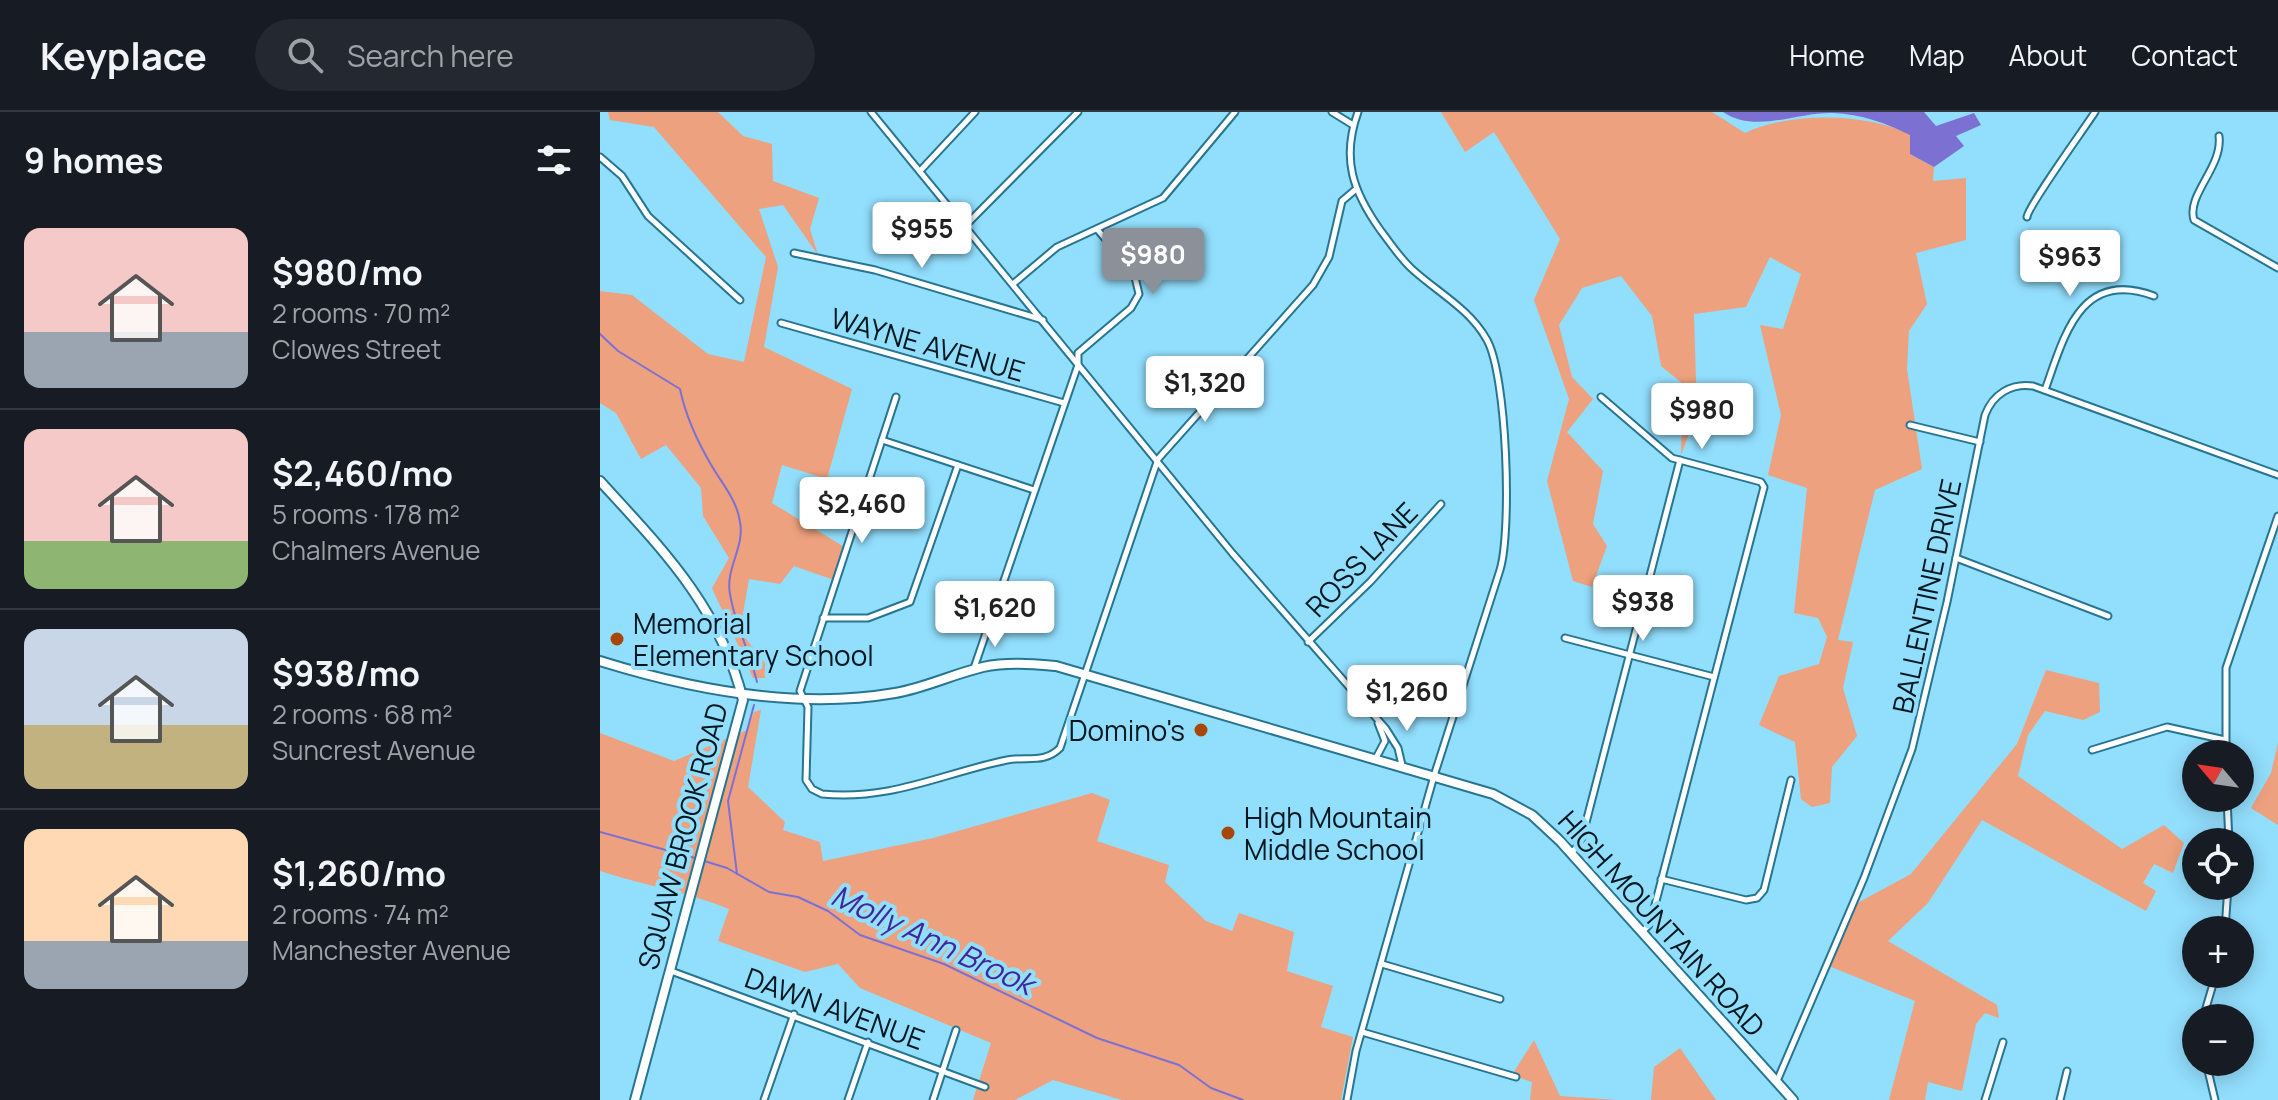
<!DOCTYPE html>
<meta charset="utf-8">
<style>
:root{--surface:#171b24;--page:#242831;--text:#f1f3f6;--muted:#9ea1a6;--line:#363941;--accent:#8c9099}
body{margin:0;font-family:Manrope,sans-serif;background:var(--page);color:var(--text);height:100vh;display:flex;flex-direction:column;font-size:30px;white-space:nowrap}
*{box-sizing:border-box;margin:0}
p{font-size:26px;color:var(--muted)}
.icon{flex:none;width:44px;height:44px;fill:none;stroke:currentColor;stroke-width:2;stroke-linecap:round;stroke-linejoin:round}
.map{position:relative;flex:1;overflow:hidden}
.sheet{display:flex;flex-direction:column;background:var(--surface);width:600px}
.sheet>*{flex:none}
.needle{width:52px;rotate:299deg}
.tools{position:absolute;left:1582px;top:628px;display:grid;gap:16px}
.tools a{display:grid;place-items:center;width:72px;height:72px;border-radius:50%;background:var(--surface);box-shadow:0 4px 20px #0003;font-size:40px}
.price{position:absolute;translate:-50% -68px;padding:0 18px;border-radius:8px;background:#fff;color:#222;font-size:26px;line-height:52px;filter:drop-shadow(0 2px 4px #0008)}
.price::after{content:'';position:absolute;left:50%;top:48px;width:24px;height:18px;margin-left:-12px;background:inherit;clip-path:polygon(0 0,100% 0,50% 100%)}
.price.on{background:var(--accent);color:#fff}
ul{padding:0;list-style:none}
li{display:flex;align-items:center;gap:24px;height:200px;padding:0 24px}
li+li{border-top:2px solid var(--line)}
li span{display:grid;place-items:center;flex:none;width:224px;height:160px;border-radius:16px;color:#555}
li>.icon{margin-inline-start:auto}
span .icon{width:96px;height:96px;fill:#fffc;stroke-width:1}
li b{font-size:34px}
h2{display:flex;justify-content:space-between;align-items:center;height:96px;padding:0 24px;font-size:34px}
header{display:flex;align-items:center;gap:48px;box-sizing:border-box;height:112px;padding:0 40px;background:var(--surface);border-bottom:2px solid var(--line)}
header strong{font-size:38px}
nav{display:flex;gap:44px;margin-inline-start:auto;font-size:28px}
.search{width:560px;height:72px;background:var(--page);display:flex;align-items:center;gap:20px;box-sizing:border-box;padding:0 28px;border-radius:44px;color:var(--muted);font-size:30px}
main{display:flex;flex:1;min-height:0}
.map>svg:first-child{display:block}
.green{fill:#eda17e}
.water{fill:#7c71d3}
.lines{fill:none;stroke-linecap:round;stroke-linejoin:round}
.stream{stroke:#7c71d3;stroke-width:2}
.street-casing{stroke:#267591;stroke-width:9}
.secondary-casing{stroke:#267591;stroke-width:12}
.street{stroke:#fff;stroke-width:5}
.secondary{stroke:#fff;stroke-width:8}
.poi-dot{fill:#a84704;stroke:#92defd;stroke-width:3}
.labels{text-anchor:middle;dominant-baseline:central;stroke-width:8;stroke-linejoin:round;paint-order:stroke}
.street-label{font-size:28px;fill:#02171f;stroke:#92defd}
.poi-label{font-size:28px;fill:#02171f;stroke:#92defd;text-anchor:start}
.water-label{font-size:30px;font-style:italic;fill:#43279a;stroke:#92defd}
</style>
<header>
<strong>Keyplace</strong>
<div class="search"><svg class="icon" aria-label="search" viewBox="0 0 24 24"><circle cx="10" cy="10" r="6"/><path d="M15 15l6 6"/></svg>Search here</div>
<nav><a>Home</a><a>Map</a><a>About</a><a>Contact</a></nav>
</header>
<main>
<section class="sheet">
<h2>9 homes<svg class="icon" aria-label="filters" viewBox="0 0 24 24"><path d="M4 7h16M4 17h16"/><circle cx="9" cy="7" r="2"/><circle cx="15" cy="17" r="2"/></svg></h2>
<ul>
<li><span style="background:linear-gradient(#f6c9c9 65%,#9aa5b1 0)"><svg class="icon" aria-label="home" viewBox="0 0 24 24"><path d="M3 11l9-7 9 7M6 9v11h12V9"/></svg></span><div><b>$980/mo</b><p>2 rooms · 70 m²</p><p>Clowes Street</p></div></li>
<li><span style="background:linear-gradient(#f6c9c9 70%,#8fb573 0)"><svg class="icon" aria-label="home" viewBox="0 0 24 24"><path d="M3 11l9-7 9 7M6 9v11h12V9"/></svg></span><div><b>$2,460/mo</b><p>5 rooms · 178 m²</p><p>Chalmers Avenue</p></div></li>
<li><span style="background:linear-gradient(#c9d6e8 60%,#c2b280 0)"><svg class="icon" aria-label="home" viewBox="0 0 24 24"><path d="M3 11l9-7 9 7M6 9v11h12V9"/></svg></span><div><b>$938/mo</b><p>2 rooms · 68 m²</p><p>Suncrest Avenue</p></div></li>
<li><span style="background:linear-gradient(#ffd9b3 70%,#9aa5b1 0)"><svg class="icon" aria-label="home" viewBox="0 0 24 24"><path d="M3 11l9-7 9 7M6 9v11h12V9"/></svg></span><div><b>$1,260/mo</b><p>2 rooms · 74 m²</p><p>Manchester Avenue</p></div></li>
</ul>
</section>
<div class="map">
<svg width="1678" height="988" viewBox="0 0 1678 988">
<rect width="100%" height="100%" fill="#92defd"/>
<g class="green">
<polygon points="8,0 118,0 143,24 172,32 173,69 219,86 210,117 218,143 183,93 159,97 178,155 164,235 252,277 227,367 182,353 172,391 246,436 234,468 194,454 180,472 149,467 140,519 165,551 165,566 153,566 112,476 129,446 103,404 101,376 66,333 41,347 16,301 0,291 0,179 32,183 108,242 144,250 166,145 54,15 10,8"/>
<path d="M 841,0 L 1112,0 L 1145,21 C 1188,0 1266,0 1311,23 L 1310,42 L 1334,55 L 1333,69 L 1366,66 L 1366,128 L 1316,141 L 1327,192 L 1309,219 L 1307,257 L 1322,357 L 1275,378 L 1238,528 L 1253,530 L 1243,576 L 1257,624 L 1232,655 L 1230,691 L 1212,695 L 1201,687 L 1195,630 L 1159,613 L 1179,564 L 1219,552 L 1227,525 L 1218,506 L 1194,501 L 1207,376 L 1168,363 L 1181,303 L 1160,213 L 1183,217 L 1201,162 L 1170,145 L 1146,195 L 1094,202 L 1097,301 L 1081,343 L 1083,272 L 1061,254 L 1052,204 L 1021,164 L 982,176 L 959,213 L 972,265 L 993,287 L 967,320 L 1003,359 L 993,412 L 1007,434 L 992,475 L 973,469 L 947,369 L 969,287 L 934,188 L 960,127 L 894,20 L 865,40 Z"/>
<polygon points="1446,558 1499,571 1500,600 1483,608 1445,599 1428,623 1418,664 1522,737 1564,713 1584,731 1573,761 1554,752 1543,771 1556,779 1546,799 1382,708 1328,791 1288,829 1397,893 1399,906 1385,901 1376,912 1362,979 1328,970 1325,988 1289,988 1315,889 1224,852 1250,795 1311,762 1417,632"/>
<path d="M 161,598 L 148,675 L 185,710 L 183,718 L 220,730 L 223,749 L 333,726 L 492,681 L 510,688 L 497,729 L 569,753 L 565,770 L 606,809 L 632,819 L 639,801 L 694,820 L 687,859 L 733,874 L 721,915 L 753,925 L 741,988 L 522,988 L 453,968 L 415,988 L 373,988 L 391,931 L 260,876 L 238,852 L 205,860 L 118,829 L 129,797 C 87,780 43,773 0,759 L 0,621 L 74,649 L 147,618 L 154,600 Z"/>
<polygon points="1678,631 1678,713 1651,696 1671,661"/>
<polygon points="934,928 960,984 1017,988 930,988 932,970 912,963"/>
<polygon points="1080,936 1116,988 1051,988 1054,955"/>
</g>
<path class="water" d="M 1123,0 L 1324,0 L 1336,14 L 1374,1 L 1381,13 L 1356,24 L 1364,34 L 1334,55 L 1310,42 L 1310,23 C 1286,11 1261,2 1233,1 C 1196,0 1156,22 1123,0 Z"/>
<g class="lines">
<g class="stream">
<path d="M 0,222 L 18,239 L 80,277 C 86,306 98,331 113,356 C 124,374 137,389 140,410 C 145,435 125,457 130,482 C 134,509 150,541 157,570"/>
<polyline points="0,720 95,746"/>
<polyline points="101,748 127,756 169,780 198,785 228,799 260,823 344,852 497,926 579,953 611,976 643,988"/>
<polyline points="137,762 128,689 154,593"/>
</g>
<defs>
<g id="street">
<polyline points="271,0 633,442 786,617 798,636 802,653"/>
<polyline points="732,0 753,13"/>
<path d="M 1619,24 C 1623,55 1586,83 1594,108 L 1678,156"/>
<polyline points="0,45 22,64 48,104 140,188"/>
<polyline points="320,59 375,0"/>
<path d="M 1427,105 C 1428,94 1484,17 1495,0"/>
<polyline points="365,114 478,0"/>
<polyline points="194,141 275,158 443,208"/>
<polyline points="413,172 457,135 563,86 635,0"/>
<polyline points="181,211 464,291"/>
<path d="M 1445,278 C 1464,225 1480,156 1554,184"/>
<path d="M 296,285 L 200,579 L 208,595 L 206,668 L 212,677 L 222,682 C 291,689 343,661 407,648 C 427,644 444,652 460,636 L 558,347 L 713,173 L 729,145 L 742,89 L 755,78"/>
<polyline points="1001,285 1072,346 1161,370 1164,375 1050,812 1042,820"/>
<polyline points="1310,313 1380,330"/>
<polyline points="282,328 434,378"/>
<polyline points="1356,446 1508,504"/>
<polyline points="223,506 268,506 310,490 358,353"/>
<polyline points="965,526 1114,565"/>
<polyline points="708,530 770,470 841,392"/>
<polyline points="374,556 478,253 478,241 531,196 539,182 534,161 497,117"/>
<polyline points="1492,638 1567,615 1625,628"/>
<polyline points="1626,642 1626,556 1678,404"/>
<polyline points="776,646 785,629 778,611"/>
<polyline points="1627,686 1629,730"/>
<polyline points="971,741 980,732 983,722 1080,348"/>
<polyline points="1061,767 1146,788 1157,786 1164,778 1191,668"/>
<polyline points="1625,818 1628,774"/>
<polyline points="782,852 900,887"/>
<polyline points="71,859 385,975"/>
<polyline points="1603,906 1616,862"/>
<polyline points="762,920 916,965"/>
<polyline points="1606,950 1615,988"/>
<path d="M 1177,969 L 1264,766 L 1312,637 L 1347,490 L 1385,303 C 1393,282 1411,271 1433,274 L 1678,363"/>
<polyline points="164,988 194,902"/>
<polyline points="248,988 268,930"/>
<polyline points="333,988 356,918"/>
<path d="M 747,988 L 756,939 L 834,664 L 900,458 C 912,418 907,264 887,228 C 870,197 837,180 812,157 C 800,146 791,132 781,119 C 753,80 741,47 758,0"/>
<polyline points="1385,988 1403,930"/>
<polyline points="1460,988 1467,959"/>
</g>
<g id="secondary">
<path d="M 0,369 C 62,437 120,495 143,588 L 35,988"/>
<path d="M 0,549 C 93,578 197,598 295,581 C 325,576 353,562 383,555 C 407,550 431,552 456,554 L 893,682 L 932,703 L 960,729 L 1193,988"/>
</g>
</defs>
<use href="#street" class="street-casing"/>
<use href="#secondary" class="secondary-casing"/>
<use href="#street" class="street"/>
<use href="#secondary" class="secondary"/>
</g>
<g class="poi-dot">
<circle cx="17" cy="527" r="8"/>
<circle cx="601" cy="618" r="8"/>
<circle cx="628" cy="721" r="8"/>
</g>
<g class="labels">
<g class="street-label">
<text transform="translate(328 232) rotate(16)">WAYNE AVENUE</text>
<text transform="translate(761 447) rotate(-46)">ROSS LANE</text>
<text transform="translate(1326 484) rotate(-78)">BALLENTINE DRIVE</text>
<text transform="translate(82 724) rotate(-75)">SQUAW BROOK ROAD</text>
<text transform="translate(1062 811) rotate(48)">HIGH MOUNTAIN ROAD</text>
<text transform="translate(235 896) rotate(20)">DAWN AVENUE</text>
</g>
<g class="poi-label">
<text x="33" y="511">Memorial<tspan x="33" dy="32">Elementary School</tspan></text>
<text x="585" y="618" text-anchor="end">Domino's</text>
<text x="644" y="705">High Mountain<tspan x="644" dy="32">Middle School</tspan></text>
</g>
<g class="water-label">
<text transform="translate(333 827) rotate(25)">Molly Ann Brook</text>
</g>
</g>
</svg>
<div class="tools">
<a><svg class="needle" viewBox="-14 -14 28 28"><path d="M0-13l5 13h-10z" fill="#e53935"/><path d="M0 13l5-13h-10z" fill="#9ea1a6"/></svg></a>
<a><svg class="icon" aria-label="locate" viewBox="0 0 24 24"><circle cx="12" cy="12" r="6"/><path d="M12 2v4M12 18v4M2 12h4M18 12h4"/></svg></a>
<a>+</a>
<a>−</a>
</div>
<b class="price" style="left:322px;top:158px">$955</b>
<b class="price on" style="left:553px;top:184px">$980</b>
<b class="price" style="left:1470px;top:186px">$963</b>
<b class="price" style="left:605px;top:312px">$1,320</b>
<b class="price" style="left:1102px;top:339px">$980</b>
<b class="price" style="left:262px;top:433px">$2,460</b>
<b class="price" style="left:1043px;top:531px">$938</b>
<b class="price" style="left:395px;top:537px">$1,620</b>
<b class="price" style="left:807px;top:621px">$1,260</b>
</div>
</main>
